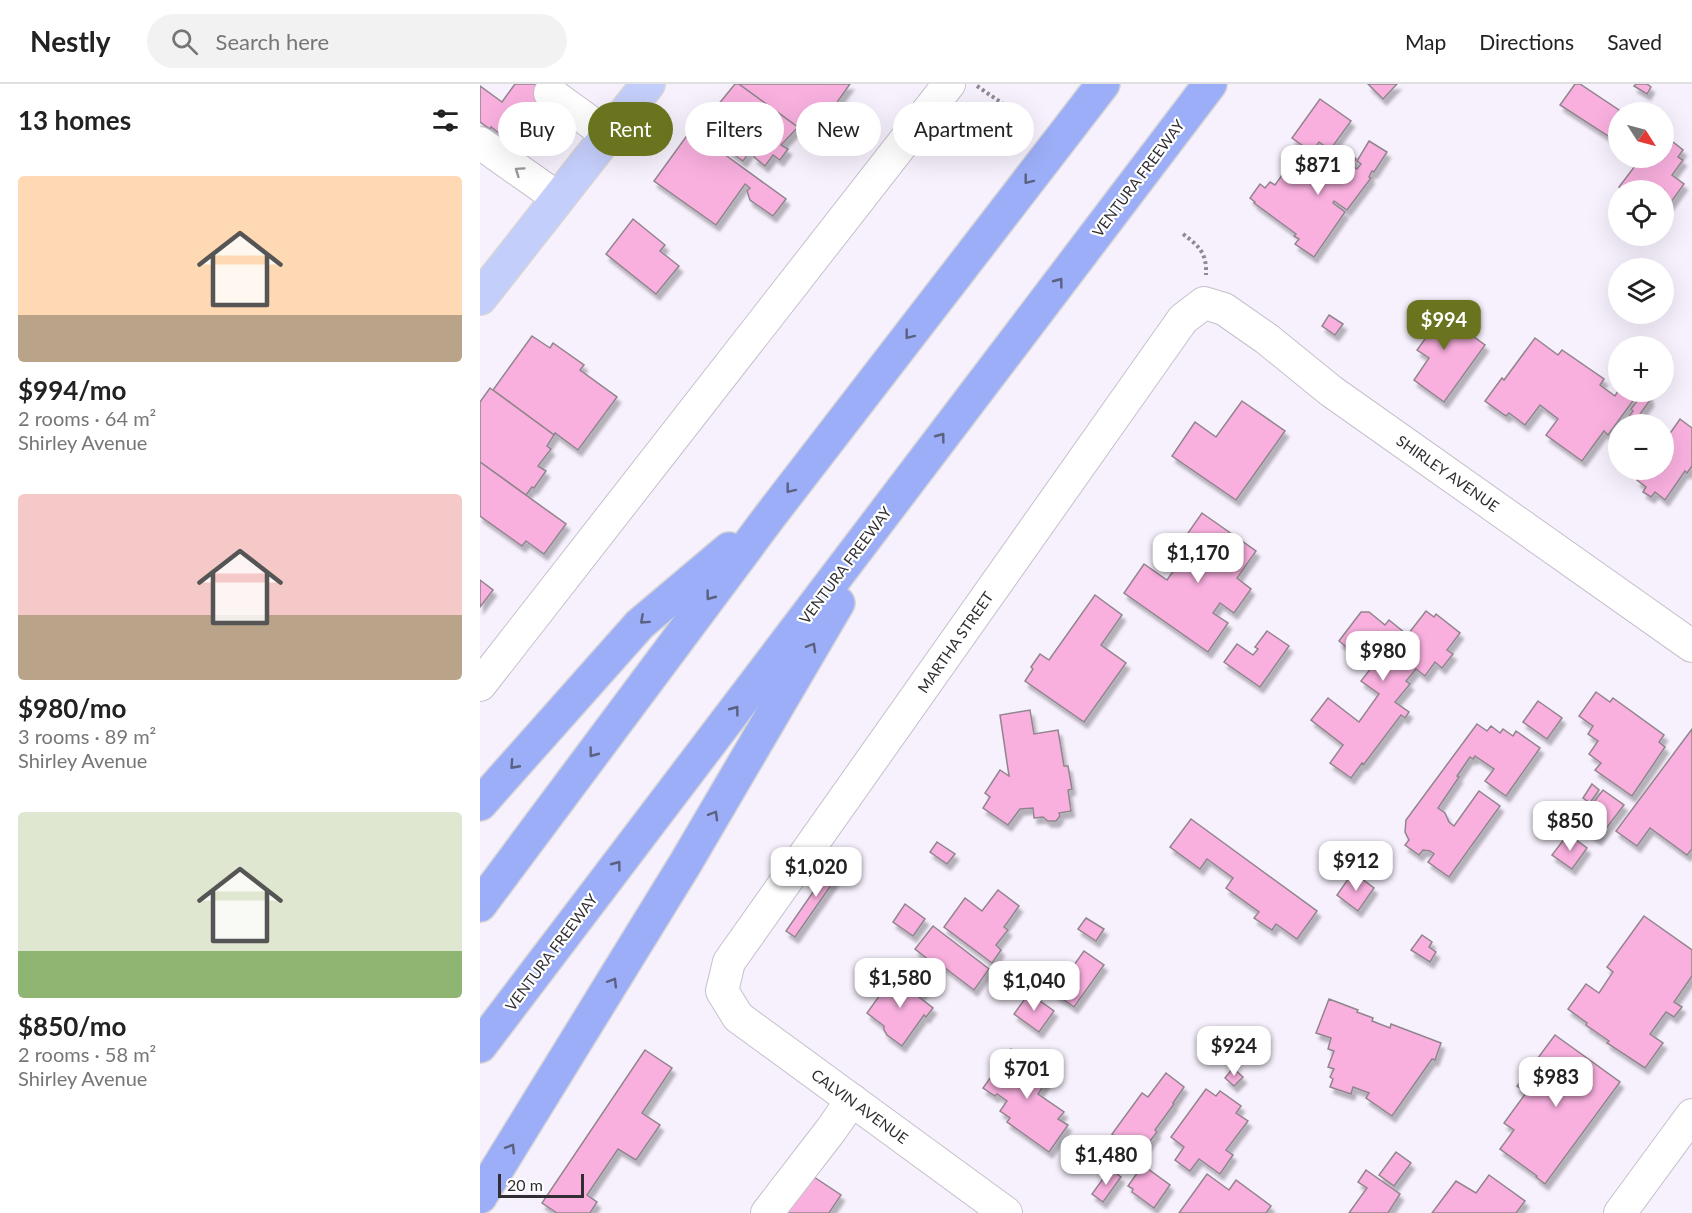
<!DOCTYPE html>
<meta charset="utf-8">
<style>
:root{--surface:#fff;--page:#f2f2f2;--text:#222;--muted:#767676;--line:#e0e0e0;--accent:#6a741e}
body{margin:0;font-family:Lato,sans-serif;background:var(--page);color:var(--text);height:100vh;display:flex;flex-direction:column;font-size:22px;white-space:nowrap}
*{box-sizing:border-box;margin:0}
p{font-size:20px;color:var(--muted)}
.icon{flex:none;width:33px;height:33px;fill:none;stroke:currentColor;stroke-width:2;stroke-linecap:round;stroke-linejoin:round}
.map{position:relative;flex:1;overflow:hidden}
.drawer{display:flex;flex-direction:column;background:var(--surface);width:480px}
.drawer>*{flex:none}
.hud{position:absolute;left:18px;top:18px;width:570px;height:54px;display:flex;gap:12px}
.needle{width:39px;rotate:126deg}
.tools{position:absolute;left:1128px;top:18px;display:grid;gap:12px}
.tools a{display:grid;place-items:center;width:66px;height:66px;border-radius:50%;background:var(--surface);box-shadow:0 6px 24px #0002;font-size:30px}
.scale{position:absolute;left:18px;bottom:15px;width:86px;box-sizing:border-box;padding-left:6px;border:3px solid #302e32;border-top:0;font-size:16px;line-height:21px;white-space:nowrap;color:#302e32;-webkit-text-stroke:4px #fff;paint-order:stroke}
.price{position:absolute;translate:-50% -51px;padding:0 14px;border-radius:12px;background:#fff;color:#222;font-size:20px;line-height:39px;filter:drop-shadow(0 2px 3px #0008)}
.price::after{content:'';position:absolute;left:50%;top:36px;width:18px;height:14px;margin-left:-9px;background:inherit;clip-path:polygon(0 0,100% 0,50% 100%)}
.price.active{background:var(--accent);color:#fff}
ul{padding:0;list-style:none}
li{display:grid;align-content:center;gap:12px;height:318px;padding:0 18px}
li span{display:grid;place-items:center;height:186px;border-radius:6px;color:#555}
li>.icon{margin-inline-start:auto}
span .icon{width:108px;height:108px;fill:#fffc;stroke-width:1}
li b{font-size:26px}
h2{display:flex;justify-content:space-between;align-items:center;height:72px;padding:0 18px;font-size:26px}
.tag{padding:0 21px;border-radius:27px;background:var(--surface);box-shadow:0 6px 24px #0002;font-size:21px;line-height:54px}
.tag.active{background:var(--accent);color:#fff}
header{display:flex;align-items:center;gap:36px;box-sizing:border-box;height:84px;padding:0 30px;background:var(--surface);border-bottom:2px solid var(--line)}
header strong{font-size:28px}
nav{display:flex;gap:33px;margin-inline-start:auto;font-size:21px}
.search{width:420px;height:54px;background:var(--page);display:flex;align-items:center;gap:15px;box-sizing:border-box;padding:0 21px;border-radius:33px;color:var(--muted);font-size:22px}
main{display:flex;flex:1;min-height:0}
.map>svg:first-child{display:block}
.building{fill:#f9b0df;stroke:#91858d;stroke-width:1.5;filter:url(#shadow)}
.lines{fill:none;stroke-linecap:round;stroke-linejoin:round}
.minor-casing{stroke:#c5c0cc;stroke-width:34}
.major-casing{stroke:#d6d5d6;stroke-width:36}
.highway-casing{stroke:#d6d5d6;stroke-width:36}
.path{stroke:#8e8a91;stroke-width:4;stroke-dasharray:3 3;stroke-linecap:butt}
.minor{stroke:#fff;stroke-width:32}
.major{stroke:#c4cefa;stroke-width:33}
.highway{stroke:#9caef7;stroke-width:33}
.oneway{stroke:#989698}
.oneway2{stroke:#5b6181}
.labels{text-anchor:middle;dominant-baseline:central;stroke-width:4.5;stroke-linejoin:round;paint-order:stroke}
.street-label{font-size:15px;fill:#302e32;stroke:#fff}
</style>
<header>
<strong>Nestly</strong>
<div class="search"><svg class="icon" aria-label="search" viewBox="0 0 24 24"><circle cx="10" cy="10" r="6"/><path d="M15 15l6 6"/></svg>Search here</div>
<nav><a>Map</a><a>Directions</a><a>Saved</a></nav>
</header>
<main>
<section class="drawer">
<h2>13 homes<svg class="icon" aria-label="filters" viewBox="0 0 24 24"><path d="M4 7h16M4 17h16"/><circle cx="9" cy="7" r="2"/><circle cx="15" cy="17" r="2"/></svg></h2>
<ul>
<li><span style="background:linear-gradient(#ffd9b3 75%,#b9a48a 0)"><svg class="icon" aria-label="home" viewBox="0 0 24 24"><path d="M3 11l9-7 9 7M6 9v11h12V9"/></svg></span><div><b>$994/mo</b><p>2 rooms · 64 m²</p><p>Shirley Avenue</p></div></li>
<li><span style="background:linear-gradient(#f6c9c9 65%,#b9a48a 0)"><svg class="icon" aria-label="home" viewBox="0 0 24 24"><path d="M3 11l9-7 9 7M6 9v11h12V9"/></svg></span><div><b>$980/mo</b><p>3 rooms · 89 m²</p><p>Shirley Avenue</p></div></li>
<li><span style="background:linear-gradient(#dfe7d0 75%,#8fb573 0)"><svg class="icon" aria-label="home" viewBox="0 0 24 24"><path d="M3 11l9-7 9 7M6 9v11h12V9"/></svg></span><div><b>$850/mo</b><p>2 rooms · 58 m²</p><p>Shirley Avenue</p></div></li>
</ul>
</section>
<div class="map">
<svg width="1212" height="1129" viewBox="0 0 1212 1129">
<defs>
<filter id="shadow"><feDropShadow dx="3.5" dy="6" stdDeviation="1.5" flood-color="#0004"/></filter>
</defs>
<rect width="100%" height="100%" fill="#f7f1fd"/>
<g class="building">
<polygon points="35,0 77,0 32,59 11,43 10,45 0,38 0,2 22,18"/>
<polygon points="255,0 259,0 318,43 301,61 308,65 300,76 293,71 285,82 274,73 278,67 273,63 263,77 230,53 230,59 220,52 222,43 216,39 228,23 233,27"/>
<polygon points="259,0 370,0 334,51 319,40 318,43"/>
<polygon points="888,0 917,0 903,15"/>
<polygon points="1095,0 1100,0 1142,28 1138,28 1138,43 1131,54 1080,21"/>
<polygon points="1156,0 1167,0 1171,3 1167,10 1154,2"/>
<polygon points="840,15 871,37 850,66 839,58 832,68 812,54"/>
<polygon points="211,46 306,115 293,132 270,116 267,107 270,104 265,100 236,141 174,97"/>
<polygon points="1188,54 1203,66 1198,73 1203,76 1192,91 1204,100 1184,128 1184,106 1144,106 1139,103 1161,74 1184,74 1184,60"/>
<polygon points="889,57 907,68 894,88 892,87 889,93 891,94 867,126 854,117 853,119 865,128 834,173 815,160 819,155 814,152 816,150 774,119 775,118 770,114 780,100 785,104 790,98 795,101 810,80 838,99 843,92 838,89 854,67 863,74 867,68 876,75 872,81 877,85 881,80 877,77"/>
<polygon points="153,135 185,161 180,167 199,182 176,210 126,170"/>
<polygon points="945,217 1005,261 964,318 934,296 949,274 937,266 948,251 930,238"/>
<polygon points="849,231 863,240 855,251 842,242"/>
<polygon points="52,252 70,264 73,259 104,281 100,286 137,313 98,366 75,349 74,351 13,306"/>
<polygon points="1055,254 1078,271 1082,266 1124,295 1120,301 1135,312 1138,307 1151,308 1155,310 1155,314 1128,351 1124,347 1102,377 1066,351 1078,335 1060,321 1045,341 1029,329 1026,332 1005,317 1022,294 1024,296"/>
<polygon points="10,304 74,351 67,362 71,365 58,382 66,387 54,404 52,403 46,411 0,378 0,318"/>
<polygon points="1164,308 1168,308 1170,316 1153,340 1146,340 1144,339 1153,327 1151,325"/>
<polygon points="762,317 805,347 756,416 692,372 715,338 736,353"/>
<polygon points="1200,335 1212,344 1212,382 1207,389 1205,387 1185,416 1175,408 1171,413 1163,408 1166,403 1157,396 1164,386 1184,386 1184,358"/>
<polygon points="0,378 86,440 64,470 46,457 42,462 0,432"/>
<polygon points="722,429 776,467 757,494 771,505 754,529 740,519 733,529 748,539 728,568 644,509 664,480 687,496 709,465 701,459"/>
<polygon points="0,496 13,506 0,523"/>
<polygon points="615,511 642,531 621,561 646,579 604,638 545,597 553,585 551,583 560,570 569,576"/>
<polygon points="946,527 954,533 956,530 980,549 967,566 973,570 962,584 955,578 945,592 936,585 926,597 930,600 915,618 929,628 925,634 921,631 884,680 882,679 871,694 850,679 863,661 831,636 848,614 879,638 899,610 881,597 902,570 887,559 877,572 859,557 881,528 889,528 905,541 909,536 935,557 936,555 929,549"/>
<polygon points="787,547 809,562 780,603 744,578 757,560 773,571 778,565 775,563"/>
<polygon points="1116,608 1130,618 1133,614 1184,651 1179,658 1185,663 1152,712 1115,686 1121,679 1109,670 1118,657 1108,650 1113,642 1099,632"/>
<polygon points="1058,617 1082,634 1067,655 1043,638"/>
<polygon points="550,626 554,650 578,646 584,682 588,682 592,705 588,706 591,727 579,729 580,732 576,737 568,737 563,733 554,734 553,724 540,725 528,741 503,724 510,713 505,709 520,686 529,692 520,631"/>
<polygon points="997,640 1007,647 1011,642 1020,649 1023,645 1033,652 1036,647 1060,664 1026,712 1005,697 1014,685 995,672 993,675 990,673 977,692 979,693 958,724 965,729 969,738 974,742 999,707 1020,722 969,793 948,778 954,770 950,767 943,766 939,771 925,761 929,756 925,748 926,736"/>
<polygon points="1212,645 1212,765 1207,771 1170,744 1157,762 1136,747"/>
<polygon points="1112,700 1119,706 1110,719 1103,714"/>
<polygon points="1123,706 1144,721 1118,755 1097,740"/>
<polygon points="711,735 837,827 817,855 796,840 792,846 774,834 779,828 746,804 753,794 727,775 720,785 690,763"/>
<polygon points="1088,750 1107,764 1092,785 1072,771"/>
<polygon points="457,758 475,770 467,780 450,768"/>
<polygon points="356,775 365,781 315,853 306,847"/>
<polygon points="873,788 894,804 878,827 857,811"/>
<polygon points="518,806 539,822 524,843 528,846 516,861 521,866 512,879 464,843 485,814 502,827"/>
<polygon points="425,820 445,835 433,852 413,838"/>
<polygon points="1164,832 1212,866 1212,892 1194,918 1202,923 1194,933 1186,928 1170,950 1183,959 1165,984 1127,959 1129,957 1106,941 1107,939 1088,925 1106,900 1119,909 1133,888 1127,883"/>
<polygon points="606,834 624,845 616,857 598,845"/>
<polygon points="453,842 509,885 494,906 461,881 459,884 435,865"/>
<polygon points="942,851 952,858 949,863 956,868 950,878 931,866"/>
<polygon points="604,867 624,881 594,923 574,909"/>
<polygon points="412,894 425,904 432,894 446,904 439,913 453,924 446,933 444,931 422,962 407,951 404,946 404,942 387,929"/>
<polygon points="549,909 574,927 559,948 534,930"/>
<polygon points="849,915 878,926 877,928 893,934 892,937 910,944 911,940 961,959 955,976 952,975 912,1032 886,1014 889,1009 873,1003 871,1010 850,1003 853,995 850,993 854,985 848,983 854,967 848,965 851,954 836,949"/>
<polygon points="761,946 770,952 764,961 755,955"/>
<polygon points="1075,951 1140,998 1065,1100 1056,1093 1057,1092 1020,1065 1034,1046 1024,1039 1046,1009 1037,1002"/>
<polygon points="531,965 570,992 558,1010 584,1028 578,1035 588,1041 569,1068 527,1038 530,1034 520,1027 527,1017 517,1010 515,1012 503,1004"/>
<polygon points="165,966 192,984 162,1029 180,1041 156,1076 138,1065 107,1111 117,1118 110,1129 77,1129 62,1119"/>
<polygon points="753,984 763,993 754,1002 745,994"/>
<polygon points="686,989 704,1003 693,1019 694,1020 675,1046 677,1048 660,1070 632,1050 662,1009 668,1013"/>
<polygon points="726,1005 736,1012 740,1007 761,1022 756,1029 768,1037 746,1066 753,1071 740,1090 719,1075 710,1087 695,1076 704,1063 691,1053"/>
<polygon points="916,1068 931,1079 914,1102 899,1091"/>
<polygon points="630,1085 641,1093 623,1118 612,1110"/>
<polygon points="660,1085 665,1088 668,1085 690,1101 674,1124 652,1108 653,1105 648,1102"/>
<polygon points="886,1086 920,1110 908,1129 869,1129 887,1104 878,1098"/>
<polygon points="727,1090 749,1106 756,1096 791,1122 786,1129 699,1129"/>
<polygon points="331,1091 361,1111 349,1129 306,1129"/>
<polygon points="1009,1091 1045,1117 1036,1129 952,1129 976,1097 996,1109"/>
</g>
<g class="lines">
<defs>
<g id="minor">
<polyline points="70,9 128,51"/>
<polyline points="0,59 78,114"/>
<polyline points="0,601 469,0"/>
<polyline points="287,1129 351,1046 372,1016"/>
<polyline points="526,1129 258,933 242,907 249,878 703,235 724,219 744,225 787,255 851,307 1212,562"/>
<polyline points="1140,1129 1212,1031"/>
</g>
<polyline id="major" points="0,214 168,0"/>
<g id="highway">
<polyline points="0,720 160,540 249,465"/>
<polyline points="0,821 290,432 623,0"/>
<polyline points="0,962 730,0"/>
<polyline points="0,1113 205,780 358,519"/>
</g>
</defs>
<use href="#minor" class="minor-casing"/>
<use href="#major" class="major-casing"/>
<use href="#highway" class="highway-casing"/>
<g class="path">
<polyline points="497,2 532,26"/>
<path d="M 703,150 C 719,162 727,169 726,191"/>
</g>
<use href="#minor" class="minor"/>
<use href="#major" class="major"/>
<use href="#highway" class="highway"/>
</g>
<defs><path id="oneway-chevron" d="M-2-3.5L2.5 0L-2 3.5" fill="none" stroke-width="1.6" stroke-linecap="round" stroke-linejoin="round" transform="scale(1.5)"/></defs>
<use class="oneway" href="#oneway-chevron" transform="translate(39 87) rotate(-145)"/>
<g class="oneway2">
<use href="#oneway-chevron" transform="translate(548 96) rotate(128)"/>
<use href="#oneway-chevron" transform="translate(579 198) rotate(-53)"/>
<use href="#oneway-chevron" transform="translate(429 251) rotate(128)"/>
<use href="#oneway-chevron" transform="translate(461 353) rotate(-53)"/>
<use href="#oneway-chevron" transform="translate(310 405) rotate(128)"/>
<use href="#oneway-chevron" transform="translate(230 512) rotate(127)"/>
<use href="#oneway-chevron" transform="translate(164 536) rotate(138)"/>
<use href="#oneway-chevron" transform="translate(332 563) rotate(-60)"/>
<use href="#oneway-chevron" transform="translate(255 626) rotate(-53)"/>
<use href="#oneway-chevron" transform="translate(113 669) rotate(127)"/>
<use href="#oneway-chevron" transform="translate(34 681) rotate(132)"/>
<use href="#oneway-chevron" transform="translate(234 731) rotate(-60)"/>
<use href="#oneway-chevron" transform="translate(137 781) rotate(-53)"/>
<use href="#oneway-chevron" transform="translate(133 898) rotate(-58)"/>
<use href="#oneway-chevron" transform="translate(31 1064) rotate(-58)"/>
</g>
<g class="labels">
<g class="street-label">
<text transform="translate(658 94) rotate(-53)">VENTURA FREEWAY</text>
<text transform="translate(968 389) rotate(35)">SHIRLEY AVENUE</text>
<text transform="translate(365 481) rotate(-53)">VENTURA FREEWAY</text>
<text transform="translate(475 558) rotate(-55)">MARTHA STREET</text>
<text transform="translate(71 868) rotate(-53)">VENTURA FREEWAY</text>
<text transform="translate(380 1022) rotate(36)">CALVIN AVENUE</text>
</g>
</g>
</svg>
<div class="tools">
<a><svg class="needle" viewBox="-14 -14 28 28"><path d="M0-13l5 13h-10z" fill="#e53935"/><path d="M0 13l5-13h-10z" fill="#767676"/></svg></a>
<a><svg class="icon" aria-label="locate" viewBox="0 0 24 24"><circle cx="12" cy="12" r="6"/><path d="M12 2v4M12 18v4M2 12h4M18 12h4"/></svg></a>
<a><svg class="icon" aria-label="layers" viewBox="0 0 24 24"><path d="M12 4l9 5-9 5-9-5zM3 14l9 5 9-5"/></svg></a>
<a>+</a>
<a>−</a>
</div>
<div class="scale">20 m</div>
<b class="price" style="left:838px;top:112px">$871</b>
<b class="price active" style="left:964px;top:267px">$994</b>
<b class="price" style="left:718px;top:500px">$1,170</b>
<b class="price" style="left:903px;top:598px">$980</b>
<b class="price" style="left:1090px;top:768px">$850</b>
<b class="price" style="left:876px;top:808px">$912</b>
<b class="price" style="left:336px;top:814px">$1,020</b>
<b class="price" style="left:420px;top:925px">$1,580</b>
<b class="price" style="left:554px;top:928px">$1,040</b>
<b class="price" style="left:754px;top:993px">$924</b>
<b class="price" style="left:547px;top:1016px">$701</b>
<b class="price" style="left:1076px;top:1024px">$983</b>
<b class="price" style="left:626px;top:1102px">$1,480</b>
<div class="hud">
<a class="tag">Buy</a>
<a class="tag active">Rent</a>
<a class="tag">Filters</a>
<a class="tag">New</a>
<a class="tag">Apartment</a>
</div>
</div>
</main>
